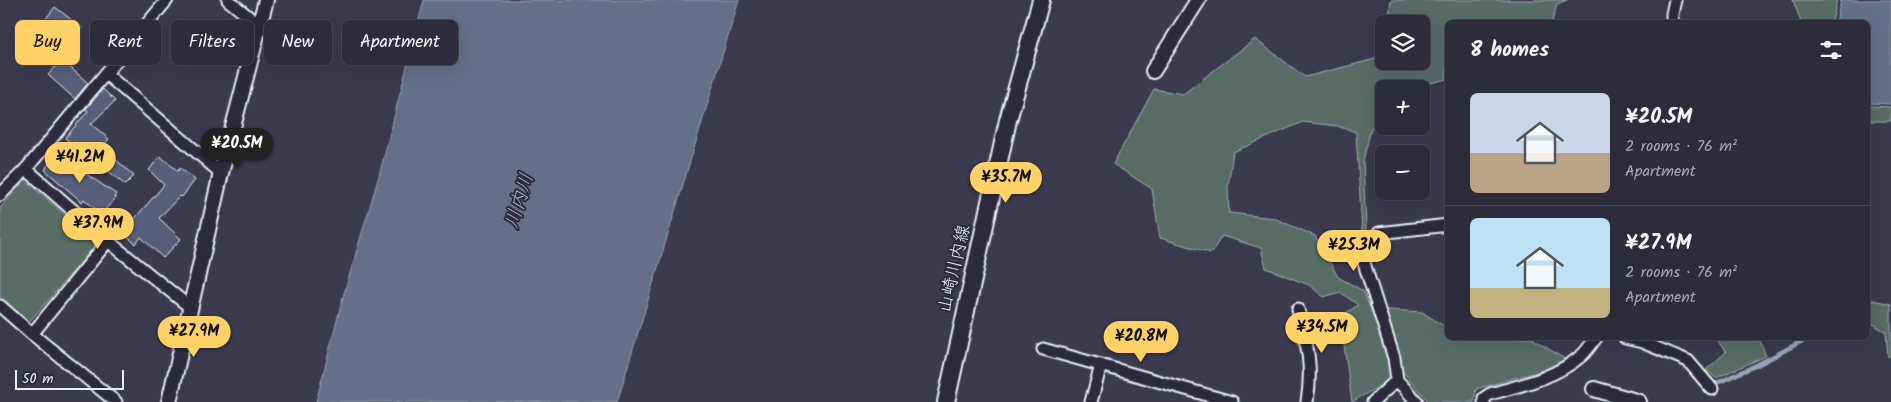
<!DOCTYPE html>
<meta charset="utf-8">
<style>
:root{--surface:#2d2c3b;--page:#353442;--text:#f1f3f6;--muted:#a7a7af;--line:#484855;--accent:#ffd166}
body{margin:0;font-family:Kalam,"Klee One",sans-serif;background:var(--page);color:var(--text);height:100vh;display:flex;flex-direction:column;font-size:19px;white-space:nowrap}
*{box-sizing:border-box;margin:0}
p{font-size:16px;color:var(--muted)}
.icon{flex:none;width:28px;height:28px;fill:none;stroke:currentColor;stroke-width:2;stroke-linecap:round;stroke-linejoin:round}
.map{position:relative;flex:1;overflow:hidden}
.sheet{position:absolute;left:1445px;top:20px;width:425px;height:320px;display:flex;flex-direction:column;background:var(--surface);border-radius:8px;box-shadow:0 5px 20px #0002,0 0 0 1px var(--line)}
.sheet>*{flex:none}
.guide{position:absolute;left:15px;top:20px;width:475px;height:45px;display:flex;gap:10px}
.tools{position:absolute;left:1375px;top:15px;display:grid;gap:10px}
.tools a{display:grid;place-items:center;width:55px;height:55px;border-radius:8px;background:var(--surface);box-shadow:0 5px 20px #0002,0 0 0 1px var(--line);font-size:25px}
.scale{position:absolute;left:15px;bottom:12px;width:109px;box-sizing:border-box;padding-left:5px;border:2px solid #e8f1f8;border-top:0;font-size:14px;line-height:18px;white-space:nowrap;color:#e8f1f8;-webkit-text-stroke:4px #2f2a3d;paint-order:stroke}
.price{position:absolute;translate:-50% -42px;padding:0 11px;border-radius:18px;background:var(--accent);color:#111;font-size:16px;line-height:32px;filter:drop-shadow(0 1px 2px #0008)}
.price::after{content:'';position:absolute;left:50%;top:30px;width:15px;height:11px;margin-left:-8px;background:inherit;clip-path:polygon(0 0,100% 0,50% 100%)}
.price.on{background:#222;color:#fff}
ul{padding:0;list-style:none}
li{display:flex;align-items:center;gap:15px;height:125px;padding:0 25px}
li+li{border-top:1px solid var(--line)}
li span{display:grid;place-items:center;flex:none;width:140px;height:100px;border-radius:8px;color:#555}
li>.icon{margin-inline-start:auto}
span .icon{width:60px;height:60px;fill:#fffc;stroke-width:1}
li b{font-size:21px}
h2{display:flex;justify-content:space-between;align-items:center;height:60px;padding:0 25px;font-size:21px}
.tag{padding:0 18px;border-radius:8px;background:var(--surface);box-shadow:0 5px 20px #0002,0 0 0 1px var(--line);font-size:18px;line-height:45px}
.tag.on{background:var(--accent);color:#111}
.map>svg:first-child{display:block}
.green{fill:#596d66;stroke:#a0afaf}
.water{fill:#637089;stroke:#98a4b5}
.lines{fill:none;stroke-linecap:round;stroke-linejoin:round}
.stream{stroke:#98a4b5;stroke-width:4.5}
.building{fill:#595e7a;stroke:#e8f1f8}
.minor-casing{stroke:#e8f1f8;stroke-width:15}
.tertiary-casing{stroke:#e8f1f8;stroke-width:18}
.secondary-casing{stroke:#e8f1f8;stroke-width:20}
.minor{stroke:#2f2a3d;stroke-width:11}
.tertiary{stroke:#2f2a3d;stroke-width:14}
.secondary{stroke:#2f2a3d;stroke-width:16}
.labels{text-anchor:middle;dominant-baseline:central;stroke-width:4;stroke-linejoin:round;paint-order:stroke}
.street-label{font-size:18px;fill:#e8f1f8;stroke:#2f2a3d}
.water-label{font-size:19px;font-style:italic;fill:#acb7c6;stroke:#2f2a3d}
</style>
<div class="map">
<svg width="1891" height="402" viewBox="0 0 1891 402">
<rect width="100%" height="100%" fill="#3c3a4f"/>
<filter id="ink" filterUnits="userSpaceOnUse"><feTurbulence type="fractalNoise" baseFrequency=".02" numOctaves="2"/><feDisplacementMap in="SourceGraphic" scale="10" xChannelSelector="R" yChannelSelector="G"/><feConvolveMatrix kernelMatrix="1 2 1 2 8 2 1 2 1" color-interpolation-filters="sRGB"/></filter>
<g filter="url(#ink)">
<g class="green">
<polygon points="1391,0 1567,0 1557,4 1552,22 1448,22 1447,79 1406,89 1384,89 1384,119 1371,128 1363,161 1366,229 1362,231 1356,132 1337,126 1303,122 1233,152 1228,186 1229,213 1274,218 1315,236 1338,277 1363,291 1372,312 1390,310 1422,312 1447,328 1448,338 1534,338 1533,339 1566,360 1551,368 1476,389 1474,402 1429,402 1403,372 1352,402 1340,317 1358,305 1340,292 1324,297 1309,285 1266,268 1261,248 1222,236 1211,253 1160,238 1152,189 1113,164 1154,89 1183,94 1255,39 1305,77 1383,57 1384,52 1384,61 1421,61 1421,24 1388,24"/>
<polygon points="1793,0 1837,0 1832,22 1801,22"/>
<polygon points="1868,106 1891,107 1891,121 1868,121"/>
<polygon points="25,180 98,243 28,323 0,297 0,208"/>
<polygon points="1868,299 1891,304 1891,355 1888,357 1886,332 1868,321"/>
<polygon points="1715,338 1759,338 1766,356 1716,378 1706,370 1726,352"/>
</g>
<g class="water">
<polygon points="424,0 739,0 617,402 316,402 343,297 379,176"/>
<polygon points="1841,0 1891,0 1891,104 1868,103 1868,22 1836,22"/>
</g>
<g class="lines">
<polyline class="stream" points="1717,383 1757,365 1808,338"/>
</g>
<g class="building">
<polygon points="55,7 82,28 63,52 36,31"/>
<polygon points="62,60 88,83 75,99 48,75"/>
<polygon points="103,89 115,101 91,124 109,139 102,147 134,176 125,185 74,142 72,144 65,138 88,111 86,109"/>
<polygon points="55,153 116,194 114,197 116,198 101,214 84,199 82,202 45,170"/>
<polygon points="160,156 178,171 180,168 195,180 182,197 180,196 159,218 181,239 163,258 141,237 136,244 122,233 164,185 149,170"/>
</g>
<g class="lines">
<defs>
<g id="minor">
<polyline points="228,0 260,26"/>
<polyline points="1672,22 1672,14 1675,0"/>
<polyline points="106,74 221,173"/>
<polyline points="26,169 108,241 191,308"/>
<polyline points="0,195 26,169 167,0"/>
<polyline points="0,306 32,334 116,402"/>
<path d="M 1298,309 C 1307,344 1313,365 1307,402"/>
<polyline points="32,334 108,241"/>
<polyline points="1625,338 1642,342 1688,361 1712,389"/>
<polyline points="1043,349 1232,402"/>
<polyline points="1397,380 1417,402"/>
<polyline points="1091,402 1101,365"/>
<polyline points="1373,402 1397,380 1394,358 1364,263 1367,246 1379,233 1448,225"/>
<path d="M 1484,402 L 1484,398 L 1490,394 C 1522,385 1555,378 1581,356 C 1587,351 1591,344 1596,338"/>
</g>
<g id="tertiary">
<polyline points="1153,71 1198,0"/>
<polyline points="1594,389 1639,402"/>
<polyline points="169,402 221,173 266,0"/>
</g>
<polyline id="secondary" points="946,402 1008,120 1041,0"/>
</defs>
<use href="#minor" class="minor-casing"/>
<use href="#tertiary" class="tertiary-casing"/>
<use href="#secondary" class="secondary-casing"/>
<use href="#minor" class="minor"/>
<use href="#tertiary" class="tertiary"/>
<use href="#secondary" class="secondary"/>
</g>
</g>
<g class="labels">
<g class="street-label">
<text transform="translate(955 269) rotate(-77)">山崎川内線</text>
</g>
<g class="water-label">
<text transform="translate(520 201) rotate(-73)">川内川</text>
</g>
</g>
</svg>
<div class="tools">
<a><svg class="icon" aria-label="layers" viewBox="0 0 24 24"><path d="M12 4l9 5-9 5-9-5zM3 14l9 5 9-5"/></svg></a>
<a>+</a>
<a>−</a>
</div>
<div class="scale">50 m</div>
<b class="price on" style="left:237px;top:170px">¥20.5M</b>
<b class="price" style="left:80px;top:184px">¥41.2M</b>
<b class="price" style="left:1006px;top:204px">¥35.7M</b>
<b class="price" style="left:98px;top:250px">¥37.9M</b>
<b class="price" style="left:1354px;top:272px">¥25.3M</b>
<b class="price" style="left:1322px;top:354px">¥34.5M</b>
<b class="price" style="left:194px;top:358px">¥27.9M</b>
<b class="price" style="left:1141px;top:363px">¥20.8M</b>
<div class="guide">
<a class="tag on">Buy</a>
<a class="tag">Rent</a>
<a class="tag">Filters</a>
<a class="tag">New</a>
<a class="tag">Apartment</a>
</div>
<section class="sheet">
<h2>8 homes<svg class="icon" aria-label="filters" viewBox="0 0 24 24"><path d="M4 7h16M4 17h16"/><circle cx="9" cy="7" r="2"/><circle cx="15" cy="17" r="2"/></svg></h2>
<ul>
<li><span style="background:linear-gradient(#c9d6e8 60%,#b9a48a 0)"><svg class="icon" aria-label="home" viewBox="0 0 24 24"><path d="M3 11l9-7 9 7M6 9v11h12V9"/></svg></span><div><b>¥20.5M</b><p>2 rooms · 76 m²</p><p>Apartment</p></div></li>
<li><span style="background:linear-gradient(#bfe0f5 70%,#c2b280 0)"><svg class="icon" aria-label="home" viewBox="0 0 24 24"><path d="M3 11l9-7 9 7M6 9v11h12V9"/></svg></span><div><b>¥27.9M</b><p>2 rooms · 76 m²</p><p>Apartment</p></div></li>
</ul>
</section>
</div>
